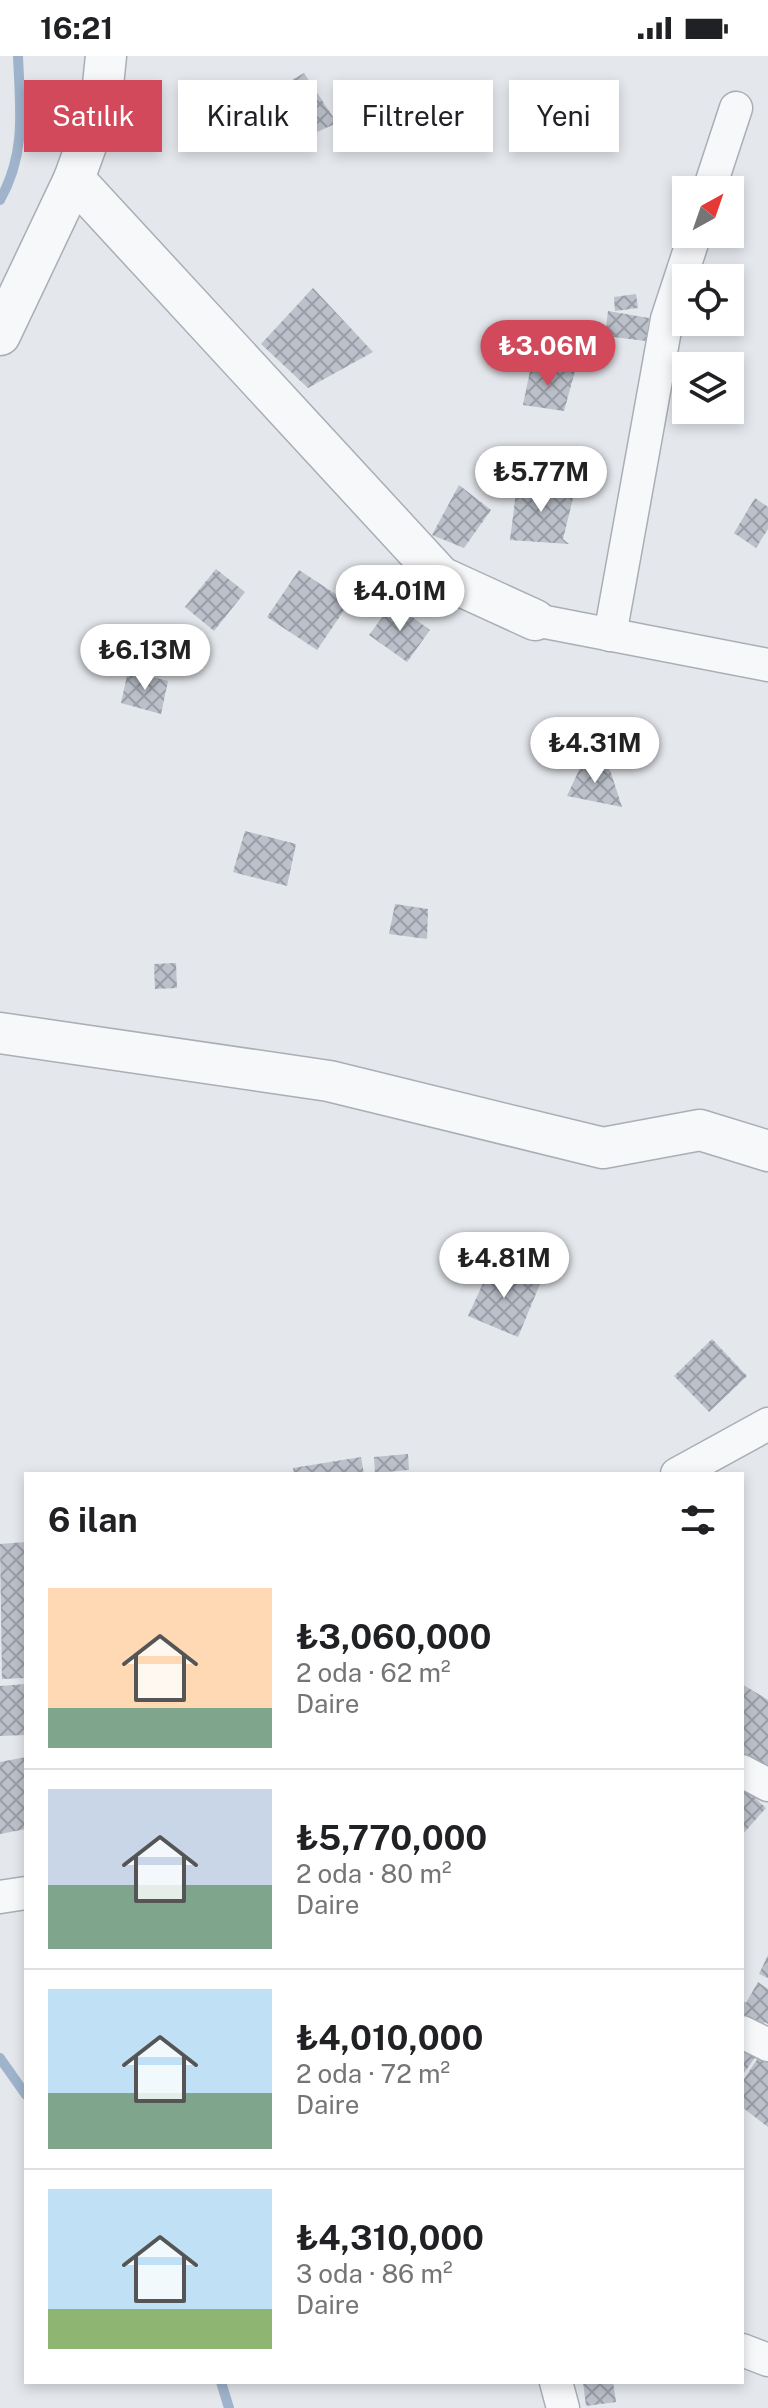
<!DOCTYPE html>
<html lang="tr">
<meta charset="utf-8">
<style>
:root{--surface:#fff;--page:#f6f6f6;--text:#202124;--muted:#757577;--line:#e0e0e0;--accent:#d1495b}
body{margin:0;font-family:"Public Sans",sans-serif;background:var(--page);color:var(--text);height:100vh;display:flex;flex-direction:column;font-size:30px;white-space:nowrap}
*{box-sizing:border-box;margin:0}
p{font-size:26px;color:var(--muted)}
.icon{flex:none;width:44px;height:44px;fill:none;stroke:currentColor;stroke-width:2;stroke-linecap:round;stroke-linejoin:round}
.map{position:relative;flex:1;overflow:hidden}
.drawer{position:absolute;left:24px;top:1416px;width:720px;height:912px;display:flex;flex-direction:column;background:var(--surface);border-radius:0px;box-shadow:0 4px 12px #0003}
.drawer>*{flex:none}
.banner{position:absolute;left:24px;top:24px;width:720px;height:72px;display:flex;gap:16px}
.needle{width:52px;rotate:40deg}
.fabs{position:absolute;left:672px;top:120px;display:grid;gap:16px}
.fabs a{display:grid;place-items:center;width:72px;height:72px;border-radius:0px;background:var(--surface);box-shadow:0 4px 12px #0003;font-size:40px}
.price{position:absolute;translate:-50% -68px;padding:0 18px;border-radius:28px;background:#fff;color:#222;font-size:26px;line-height:52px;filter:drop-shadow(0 2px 4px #0008)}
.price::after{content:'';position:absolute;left:50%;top:48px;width:24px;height:18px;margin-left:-12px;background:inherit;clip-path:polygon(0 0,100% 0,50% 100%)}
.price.on{background:var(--accent);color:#fff}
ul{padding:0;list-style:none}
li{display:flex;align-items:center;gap:24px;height:200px;padding:0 24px}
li+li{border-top:2px solid var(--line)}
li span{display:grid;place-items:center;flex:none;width:224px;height:160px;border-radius:0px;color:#555}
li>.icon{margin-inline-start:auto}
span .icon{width:96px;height:96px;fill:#fffc;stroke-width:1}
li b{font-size:34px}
h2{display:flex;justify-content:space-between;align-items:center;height:96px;padding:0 24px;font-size:34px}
.chip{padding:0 28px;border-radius:0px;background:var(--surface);box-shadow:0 4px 12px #0003;font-size:28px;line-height:72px}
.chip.on{background:var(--accent);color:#fff}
.status{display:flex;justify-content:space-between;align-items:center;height:56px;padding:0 40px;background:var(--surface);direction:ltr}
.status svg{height:22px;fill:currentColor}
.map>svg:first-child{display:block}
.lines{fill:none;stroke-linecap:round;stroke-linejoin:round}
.stream{stroke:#9fb4cc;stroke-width:10}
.building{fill:url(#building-cross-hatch)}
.minor-casing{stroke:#a9aeb7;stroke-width:35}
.tertiary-casing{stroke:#a9aeb7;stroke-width:43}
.minor{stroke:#f7f8fa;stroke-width:32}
.tertiary{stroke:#f7f8fa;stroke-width:40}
</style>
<div class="status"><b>16:21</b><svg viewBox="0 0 49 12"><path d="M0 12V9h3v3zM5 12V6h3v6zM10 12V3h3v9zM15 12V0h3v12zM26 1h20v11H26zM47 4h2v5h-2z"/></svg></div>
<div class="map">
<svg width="768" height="2352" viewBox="0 0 768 2352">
<defs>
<pattern id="building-cross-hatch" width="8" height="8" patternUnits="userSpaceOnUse" patternTransform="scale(2)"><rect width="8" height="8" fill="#bbc0ca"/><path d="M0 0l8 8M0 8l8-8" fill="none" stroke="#989da6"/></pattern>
</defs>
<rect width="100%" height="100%" fill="#e4e7ec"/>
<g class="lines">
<g class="stream">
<path d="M 0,144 C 27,96 20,52 18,0"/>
<polyline points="0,2002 26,2039"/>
<polyline points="221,2326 229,2352"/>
</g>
</g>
<g class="building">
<polygon points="304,17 337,67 277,94 251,48"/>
<polygon points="313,232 373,296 308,332 261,288"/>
<polygon points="636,238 638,252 615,255 614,241"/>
<polygon points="608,255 649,262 646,285 605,280"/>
<polygon points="531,310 575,315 564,355 523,349"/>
<polygon points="459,429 491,454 464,492 432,479"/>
<polygon points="517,429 575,434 563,483 569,488 510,484"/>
<polygon points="755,442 768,451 768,473 756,492 734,477"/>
<polygon points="216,513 245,536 214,575 185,551"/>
<polygon points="299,514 349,547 317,594 267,561"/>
<polygon points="393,547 430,574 407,606 369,579"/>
<polygon points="128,615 168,625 161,658 121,647"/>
<polygon points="585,701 610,714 622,751 567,740"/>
<polygon points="245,775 296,788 287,830 233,816"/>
<polygon points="395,848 428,853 427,883 389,878"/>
<polygon points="176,907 177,932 155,933 154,908"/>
<polygon points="492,1208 540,1228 518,1281 468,1260"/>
<polygon points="712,1283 747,1320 709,1356 674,1320"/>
<polygon points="408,1398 409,1414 375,1417 374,1401"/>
<polygon points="361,1401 364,1418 294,1418 293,1412"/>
<polygon points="26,1486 26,1622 2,1623 0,1488"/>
<polygon points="26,1628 26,1679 0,1680 0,1630"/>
<polygon points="742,1628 768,1644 768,1718 742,1704"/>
<polygon points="26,1701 26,1773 0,1778 0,1706"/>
<polygon points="742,1730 766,1752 742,1779"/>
<polygon points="768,1899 768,1922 759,1918"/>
<polygon points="758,1926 768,1933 768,1968 765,1966 760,1976 742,1965 742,1944 746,1947"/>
<polygon points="742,1989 756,2000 742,2020"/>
<polygon points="762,1996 768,2000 768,2071 742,2051 742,2026"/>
<polygon points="583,2326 613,2326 616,2346 586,2350"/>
</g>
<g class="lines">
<defs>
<g id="minor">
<polyline points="709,134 736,52"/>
<polyline points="535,564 768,609"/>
<polyline points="610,579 667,263 695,178"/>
<polyline points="677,1418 768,1368"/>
<polyline points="742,1715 768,1729"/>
<polyline points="0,1841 26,1837"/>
<polyline points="742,1976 768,1989"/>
<polyline points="742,2294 768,2304"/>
<polyline points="556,2326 563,2352"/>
</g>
<g id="tertiary">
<polyline points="74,123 101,48 106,0"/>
<polyline points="0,279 74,123 441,521 535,564"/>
<polyline points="0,977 329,1025 603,1092 700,1074 768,1095"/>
</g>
</defs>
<use href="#minor" class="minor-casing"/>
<use href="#tertiary" class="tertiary-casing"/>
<use href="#minor" class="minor"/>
<use href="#tertiary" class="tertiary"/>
</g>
</svg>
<div class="fabs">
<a><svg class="needle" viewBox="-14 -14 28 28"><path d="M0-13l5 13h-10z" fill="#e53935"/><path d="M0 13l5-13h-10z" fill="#757577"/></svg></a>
<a><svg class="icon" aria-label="locate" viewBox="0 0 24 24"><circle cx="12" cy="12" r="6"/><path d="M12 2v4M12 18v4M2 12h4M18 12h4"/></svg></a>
<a><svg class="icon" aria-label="layers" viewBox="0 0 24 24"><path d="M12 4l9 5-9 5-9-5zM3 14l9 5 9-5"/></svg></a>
</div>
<b class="price on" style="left:548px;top:332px">₺3.06M</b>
<b class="price" style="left:541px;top:458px">₺5.77M</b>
<b class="price" style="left:400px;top:577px">₺4.01M</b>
<b class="price" style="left:145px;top:636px">₺6.13M</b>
<b class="price" style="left:595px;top:729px">₺4.31M</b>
<b class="price" style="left:504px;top:1244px">₺4.81M</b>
<div class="banner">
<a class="chip on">Satılık</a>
<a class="chip">Kiralık</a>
<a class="chip">Filtreler</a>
<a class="chip">Yeni</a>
</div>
<section class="drawer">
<h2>6 ilan<svg class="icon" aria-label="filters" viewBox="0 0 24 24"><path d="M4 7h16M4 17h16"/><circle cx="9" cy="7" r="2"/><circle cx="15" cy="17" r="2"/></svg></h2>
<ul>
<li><span style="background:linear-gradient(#ffd9b3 75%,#7fa58c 0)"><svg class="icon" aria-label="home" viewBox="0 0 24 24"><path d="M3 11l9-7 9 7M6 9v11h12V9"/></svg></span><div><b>₺3,060,000</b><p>2 oda · 62 m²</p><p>Daire</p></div></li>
<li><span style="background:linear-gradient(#c9d6e8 60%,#7fa58c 0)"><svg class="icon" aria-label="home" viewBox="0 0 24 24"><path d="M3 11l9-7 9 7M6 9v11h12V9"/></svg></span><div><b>₺5,770,000</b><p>2 oda · 80 m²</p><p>Daire</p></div></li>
<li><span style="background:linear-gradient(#bfe0f5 65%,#7fa58c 0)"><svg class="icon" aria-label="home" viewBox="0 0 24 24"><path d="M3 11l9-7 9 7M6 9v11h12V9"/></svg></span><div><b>₺4,010,000</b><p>2 oda · 72 m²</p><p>Daire</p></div></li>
<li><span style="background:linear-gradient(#bfe0f5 75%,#8fb573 0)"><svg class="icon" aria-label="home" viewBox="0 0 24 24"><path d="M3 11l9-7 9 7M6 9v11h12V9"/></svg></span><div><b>₺4,310,000</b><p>3 oda · 86 m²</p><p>Daire</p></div></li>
</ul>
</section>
</div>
